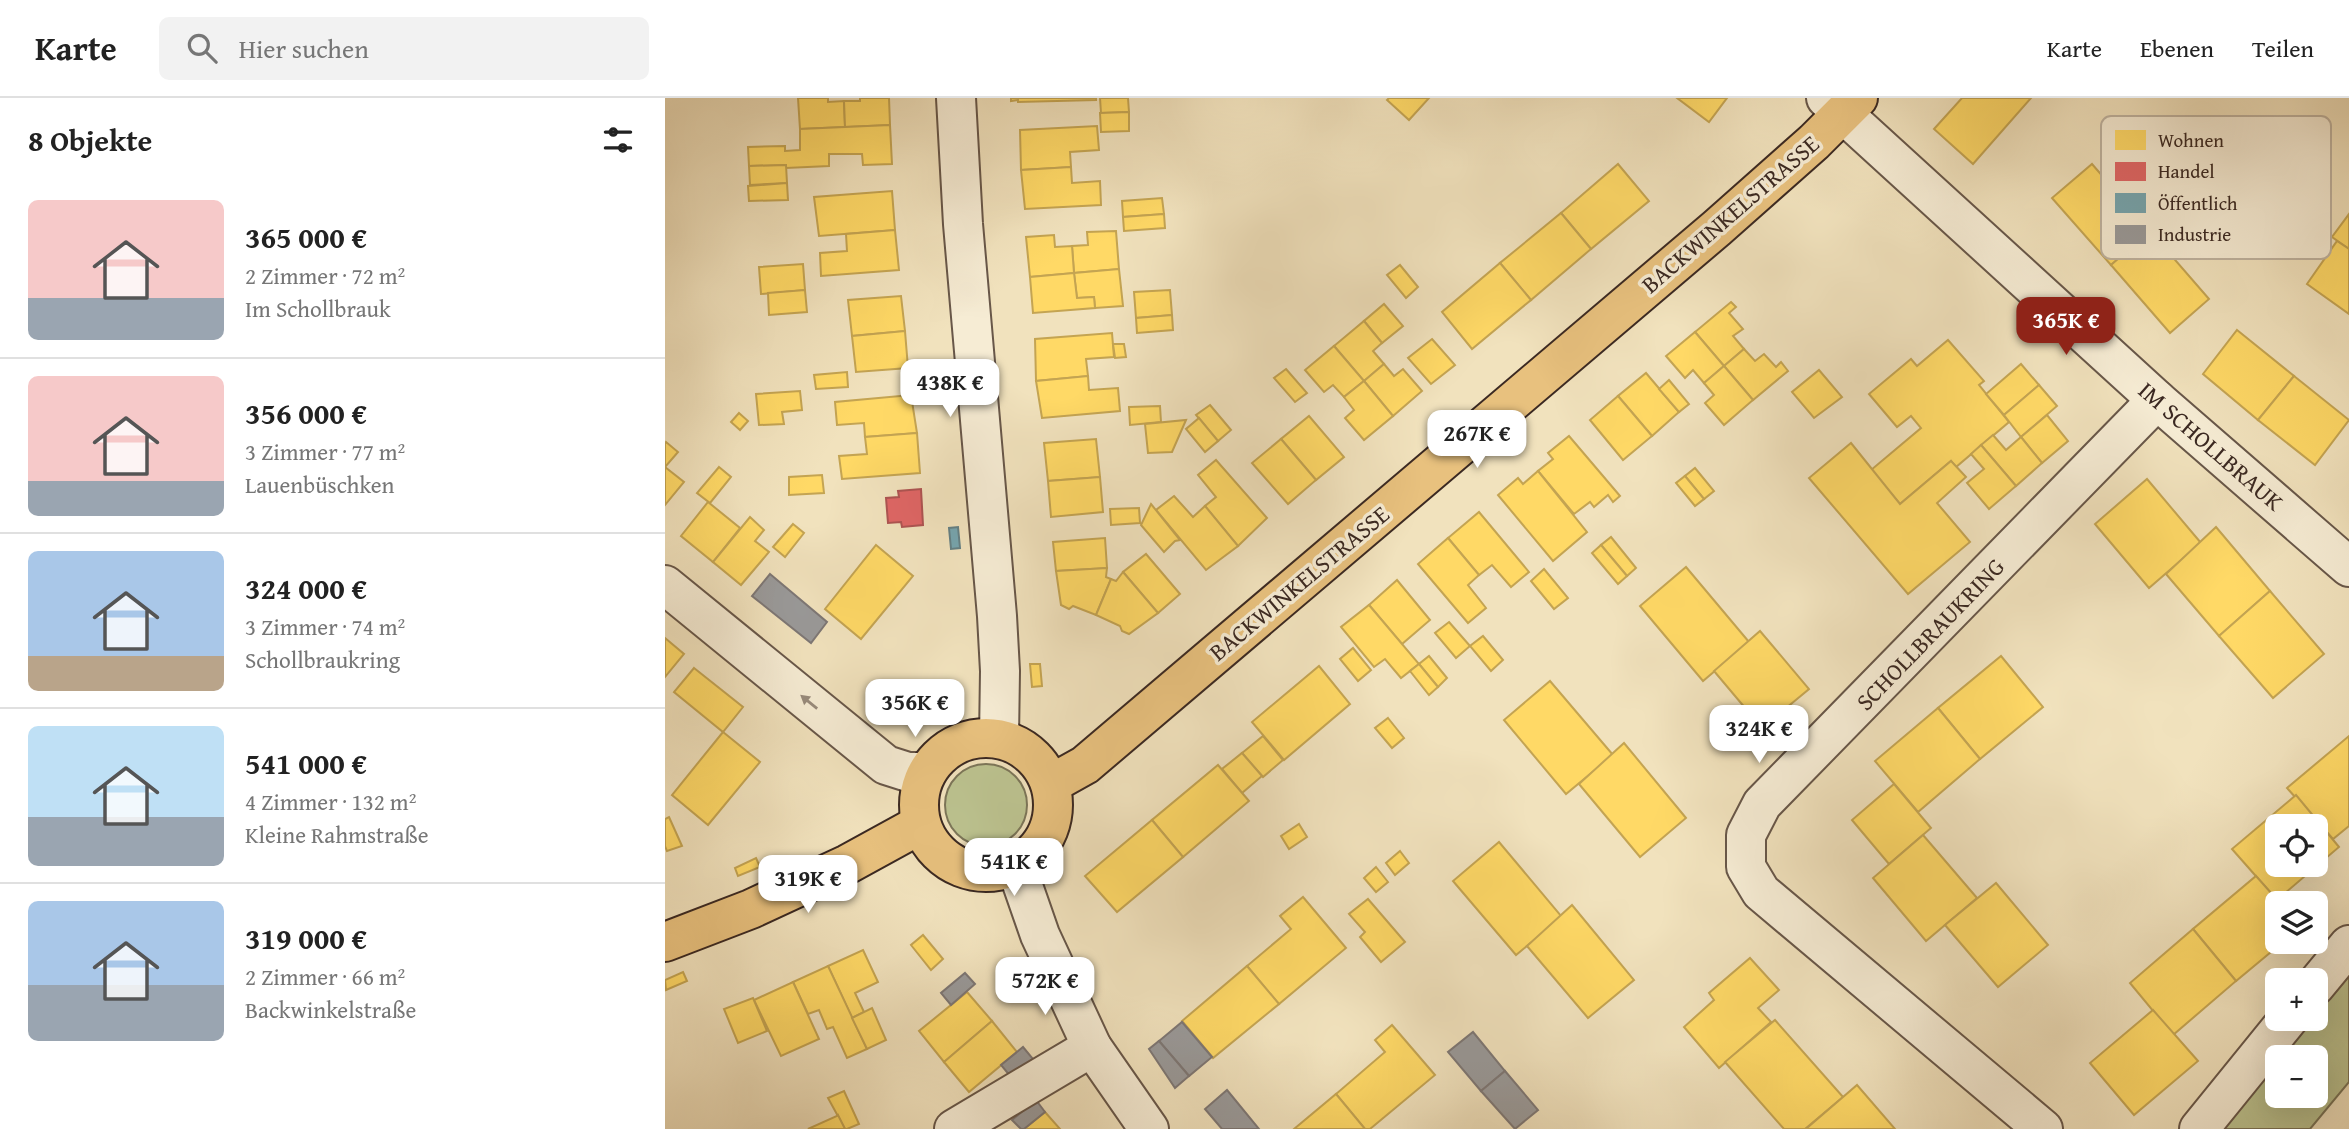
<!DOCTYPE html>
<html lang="de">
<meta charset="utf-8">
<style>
:root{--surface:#fff;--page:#f2f2f2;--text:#222;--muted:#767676;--line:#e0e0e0;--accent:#8f2418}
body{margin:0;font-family:"Gentium Book Plus",serif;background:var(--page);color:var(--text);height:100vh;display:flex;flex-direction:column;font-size:26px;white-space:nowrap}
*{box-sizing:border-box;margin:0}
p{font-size:23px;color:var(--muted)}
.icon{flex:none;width:38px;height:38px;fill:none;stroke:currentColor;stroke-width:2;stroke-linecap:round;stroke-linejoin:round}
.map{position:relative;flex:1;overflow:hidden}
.details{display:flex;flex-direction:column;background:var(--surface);width:665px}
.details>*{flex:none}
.tools{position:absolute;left:1600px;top:716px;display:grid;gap:14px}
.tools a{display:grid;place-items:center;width:63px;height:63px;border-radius:10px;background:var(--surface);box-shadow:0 7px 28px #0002;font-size:35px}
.price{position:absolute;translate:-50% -60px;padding:0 16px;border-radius:14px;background:#fff;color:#222;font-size:23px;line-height:46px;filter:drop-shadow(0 2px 4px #0008)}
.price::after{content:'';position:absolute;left:50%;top:42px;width:21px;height:16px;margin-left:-10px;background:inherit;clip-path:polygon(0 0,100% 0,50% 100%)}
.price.selected{background:var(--accent);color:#fff}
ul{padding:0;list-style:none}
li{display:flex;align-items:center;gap:21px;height:175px;padding:0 28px}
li+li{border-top:2px solid var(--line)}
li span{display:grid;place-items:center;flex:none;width:196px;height:140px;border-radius:10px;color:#555}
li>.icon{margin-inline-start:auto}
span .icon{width:84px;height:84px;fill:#fffc;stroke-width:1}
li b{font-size:30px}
h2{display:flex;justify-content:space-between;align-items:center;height:84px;padding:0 28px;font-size:30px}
header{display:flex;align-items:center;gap:42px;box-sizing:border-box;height:98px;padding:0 35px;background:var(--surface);border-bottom:2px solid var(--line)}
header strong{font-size:33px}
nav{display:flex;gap:38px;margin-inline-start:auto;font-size:24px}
.search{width:490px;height:63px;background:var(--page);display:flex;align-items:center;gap:18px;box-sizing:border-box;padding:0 24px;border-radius:10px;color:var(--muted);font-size:26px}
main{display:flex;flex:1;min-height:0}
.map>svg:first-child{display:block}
.green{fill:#bcc390;stroke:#7c7659;stroke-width:2;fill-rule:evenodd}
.homes{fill:#ffd966;stroke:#c4a452;stroke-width:2;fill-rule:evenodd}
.shops{fill:#e06666;stroke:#ae5452;stroke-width:2}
.public{fill:#76a5af;stroke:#648085;stroke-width:2}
.industry{fill:#999;stroke:#7d7775;stroke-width:2}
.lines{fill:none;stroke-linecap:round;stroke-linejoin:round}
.minor-casing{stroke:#685749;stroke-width:42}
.major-casing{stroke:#3b2922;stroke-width:42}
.minor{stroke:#f6ecd4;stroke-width:38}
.major{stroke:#e8c17e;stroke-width:38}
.oneway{fill:#988a7b}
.labels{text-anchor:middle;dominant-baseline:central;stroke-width:7;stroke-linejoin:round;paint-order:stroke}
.street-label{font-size:24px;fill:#3b2922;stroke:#f6ecd4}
.key{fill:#f6ecd4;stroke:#beb29f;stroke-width:2}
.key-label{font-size:19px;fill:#3b2922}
</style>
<header>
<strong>Karte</strong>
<div class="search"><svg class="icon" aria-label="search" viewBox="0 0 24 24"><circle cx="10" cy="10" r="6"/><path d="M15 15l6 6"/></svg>Hier suchen</div>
<nav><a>Karte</a><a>Ebenen</a><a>Teilen</a></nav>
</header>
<main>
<section class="details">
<h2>8 Objekte<svg class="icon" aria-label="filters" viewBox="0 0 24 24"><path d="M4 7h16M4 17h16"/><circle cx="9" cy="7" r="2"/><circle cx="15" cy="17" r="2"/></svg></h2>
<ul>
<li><span style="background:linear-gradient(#f6c9c9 70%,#9aa5b1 0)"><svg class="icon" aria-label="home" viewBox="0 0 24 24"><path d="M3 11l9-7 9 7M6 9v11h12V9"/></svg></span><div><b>365 000 €</b><p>2 Zimmer · 72 m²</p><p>Im Schollbrauk</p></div></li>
<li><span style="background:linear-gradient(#f6c9c9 75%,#9aa5b1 0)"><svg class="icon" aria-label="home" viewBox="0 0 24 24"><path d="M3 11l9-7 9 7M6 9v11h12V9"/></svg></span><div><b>356 000 €</b><p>3 Zimmer · 77 m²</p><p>Lauenbüschken</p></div></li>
<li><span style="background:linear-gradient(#a9c7e8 75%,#b9a48a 0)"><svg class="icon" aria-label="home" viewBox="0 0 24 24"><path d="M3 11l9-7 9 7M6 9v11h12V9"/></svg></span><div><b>324 000 €</b><p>3 Zimmer · 74 m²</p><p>Schollbraukring</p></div></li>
<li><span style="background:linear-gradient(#bfe0f5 65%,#9aa5b1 0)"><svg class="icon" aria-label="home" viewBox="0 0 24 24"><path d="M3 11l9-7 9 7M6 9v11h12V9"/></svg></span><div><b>541 000 €</b><p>4 Zimmer · 132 m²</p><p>Kleine Rahmstraße</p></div></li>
<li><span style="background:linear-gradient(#a9c7e8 60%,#9aa5b1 0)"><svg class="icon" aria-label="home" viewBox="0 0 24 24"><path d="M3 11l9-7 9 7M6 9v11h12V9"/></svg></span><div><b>319 000 €</b><p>2 Zimmer · 66 m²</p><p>Backwinkelstraße</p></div></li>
</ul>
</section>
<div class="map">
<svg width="1684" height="1031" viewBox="0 0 1684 1031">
<rect width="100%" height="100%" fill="#f1e2bd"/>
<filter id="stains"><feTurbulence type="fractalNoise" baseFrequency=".00286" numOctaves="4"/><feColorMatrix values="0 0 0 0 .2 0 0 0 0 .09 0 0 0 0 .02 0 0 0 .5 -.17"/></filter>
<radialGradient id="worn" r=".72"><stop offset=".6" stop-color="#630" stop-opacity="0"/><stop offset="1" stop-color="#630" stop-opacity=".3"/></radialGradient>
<g class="green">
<circle cx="321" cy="707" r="41"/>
<path d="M 1684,866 L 1684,984 L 1645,1031 L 1539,1031 L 1636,921 L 1650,920 L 1650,905 ZM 1612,959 L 1650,959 L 1650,998 L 1612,998 Z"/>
</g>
<g class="homes">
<polygon points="133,0 163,0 163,4 179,3 180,29 135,31"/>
<polygon points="195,0 224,0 225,27 180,29 179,3 195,3"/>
<polygon points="346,0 431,0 431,2 353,4 353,2 346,3"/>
<polygon points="435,0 463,0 464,14 436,15"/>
<polygon points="724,0 764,0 744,22 722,2"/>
<polygon points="1012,0 1062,0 1044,24"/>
<polygon points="1297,0 1366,0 1308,66 1269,31"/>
<polygon points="464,14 464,33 436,34 435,15"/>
<polygon points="225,27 227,66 198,67 197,56 164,56 164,68 121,70 121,67 84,68 83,49 120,48 120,53 135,52 135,31"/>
<polygon points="432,28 434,52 405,54 406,69 356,72 355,32"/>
<polygon points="953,66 984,103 926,151 896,115"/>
<polygon points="1427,66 1485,133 1446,167 1387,100"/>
<polygon points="121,67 122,85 85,87 84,68"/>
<polygon points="406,69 407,85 435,83 436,107 360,111 356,72"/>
<polygon points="122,85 123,102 84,103 83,88"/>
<polygon points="227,93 230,132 154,138 149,99"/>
<polygon points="497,100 499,116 458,119 457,103"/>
<polygon points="896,115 926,151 866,202 835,165"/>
<polygon points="499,116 500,130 459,133 458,119"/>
<polygon points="1684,116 1684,151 1667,139"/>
<polygon points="230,132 234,172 156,178 155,155 182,153 181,136"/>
<polygon points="451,133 454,171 409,175 407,148 423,147 422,134"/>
<polygon points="1485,133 1544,201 1505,235 1446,167"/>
<polygon points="389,137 390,149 407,148 409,175 365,179 361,139"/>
<polygon points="1672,143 1684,151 1684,216 1642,186"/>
<polygon points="835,165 866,202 807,251 777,214"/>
<polygon points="138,166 140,192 96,196 94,169"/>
<polygon points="735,167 753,189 741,200 722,177"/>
<polygon points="454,171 458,208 430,210 429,199 412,200 409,175"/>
<polygon points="409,175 412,200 429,199 430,210 368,215 365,179"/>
<polygon points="140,192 142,214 104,217 103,195"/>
<polygon points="505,192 507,217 471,220 469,194"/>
<polygon points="236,198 240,233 187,238 183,202"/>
<polygon points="1066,204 1071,209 1064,215 1078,231 1068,238 1079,251 1059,268 1030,234"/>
<polygon points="719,206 738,228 717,245 699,223"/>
<polygon points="507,217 508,232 472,235 471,220"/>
<polygon points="699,223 717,245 708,253 719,266 699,283 669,248"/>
<polygon points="1572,232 1629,278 1593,322 1538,276"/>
<polygon points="240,233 243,270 191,274 187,238"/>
<polygon points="1030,234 1059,268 1039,285 1028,272 1020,280 1001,258"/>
<polygon points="447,235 449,259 421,261 423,278 371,283 370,241"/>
<polygon points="767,241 790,267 766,286 743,260"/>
<polygon points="1283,242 1319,283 1314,287 1344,324 1291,369 1286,363 1235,406 1206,372 1256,330 1246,318 1232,329 1204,296 1246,261 1252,268"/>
<polygon points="448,246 459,246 461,259 450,260"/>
<polygon points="669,248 699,283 679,299 668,287 659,294 640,272"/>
<polygon points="1079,251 1090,263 1099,256 1111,269 1116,264 1123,273 1088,302 1059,268"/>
<polygon points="719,266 729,278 738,271 757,293 728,318 699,283"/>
<polygon points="1356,266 1374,287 1339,317 1321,296"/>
<polygon points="1059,268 1088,302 1059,327 1040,305 1049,297 1039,285"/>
<polygon points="621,271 642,295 630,304 609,280"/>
<polygon points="1154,272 1177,299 1149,320 1127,294"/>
<polygon points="182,274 183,289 151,291 149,277"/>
<polygon points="981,275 1014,314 987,338 953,298"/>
<polygon points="423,278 424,292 453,290 455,313 377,320 371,283"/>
<polygon points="1629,278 1684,322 1650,367 1593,322"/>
<polygon points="1004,282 1024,306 1014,314 994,291"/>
<polygon points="699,283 728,318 699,342 680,320 689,312 679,299"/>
<polygon points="1374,287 1392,308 1356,339 1339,317"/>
<polygon points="135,293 137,312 117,314 119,326 94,327 91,296"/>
<polygon points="246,297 252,335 200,339 199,325 172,327 170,304"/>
<polygon points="953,298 987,338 958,362 925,322"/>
<polygon points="545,307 566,332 553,343 531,317"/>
<polygon points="495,308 496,324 465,327 464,309"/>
<polygon points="74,315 83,323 75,332 66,324"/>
<polygon points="1382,317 1403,343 1377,365 1356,339"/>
<polygon points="644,318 679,359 651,382 616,341"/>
<polygon points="534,320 553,343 540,354 521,331"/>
<polygon points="521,322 507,354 483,355 480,326"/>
<polygon points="252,335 255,375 177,381 174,358 202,356 200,339"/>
<polygon points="1328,337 1341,352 1356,339 1377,365 1351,388 1316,347"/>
<polygon points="904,338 955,398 948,404 943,397 929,409 925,404 909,416 873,373 888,361 883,355"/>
<polygon points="431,341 435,379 383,383 379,345"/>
<polygon points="616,341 651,382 623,406 587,365"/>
<polygon points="1,344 13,354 0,369 19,384 0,407 0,346"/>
<polygon points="1186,345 1235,406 1286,363 1301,379 1272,405 1305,444 1243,496 1144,380"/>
<polygon points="1316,347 1351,388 1324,411 1302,385 1319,371 1306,356"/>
<polygon points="551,362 602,420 573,448 540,408 551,399 533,377"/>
<polygon points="54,369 66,379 45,405 32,395"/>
<polygon points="1030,370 1049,393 1039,401 1020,378"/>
<polygon points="873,373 922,434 888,463 833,397 853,380 858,386"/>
<polygon points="157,377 159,395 124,397 124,379"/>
<polygon points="1020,378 1039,401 1030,408 1011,385"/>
<polygon points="435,379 438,414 386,419 383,383"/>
<polygon points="1482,381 1536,445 1484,490 1430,426"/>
<polygon points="509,398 528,419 540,408 573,448 541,472 491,412"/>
<polygon points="43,404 75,430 48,464 16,438"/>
<polygon points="486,406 515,442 510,443 499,454 476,427"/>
<polygon points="474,410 475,425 446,427 445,411"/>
<polygon points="814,414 864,474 846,489 827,467 814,477 783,440"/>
<polygon points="85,419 99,432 90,443 104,454 76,487 48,464"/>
<polygon points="128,426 139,435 120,459 108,449"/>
<polygon points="1551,429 1605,493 1554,538 1501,476"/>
<polygon points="946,439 971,470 962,478 936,447"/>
<polygon points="440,440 442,470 391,473 388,444"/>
<polygon points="783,440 814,477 803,487 821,510 803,525 753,466"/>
<polygon points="211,447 248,478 196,541 160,511"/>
<polygon points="936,447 962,478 953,486 927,455"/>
<polygon points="481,456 515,496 493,515 458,474"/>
<polygon points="1021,469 1084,544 1038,583 975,508"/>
<polygon points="442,470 441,479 446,481 431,517 408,508 404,511 396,507 391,473"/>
<polygon points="879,471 903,500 889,511 866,483"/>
<polygon points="458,474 493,515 464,536 457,533 455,528 431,517 446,481 451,483"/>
<polygon points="732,482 765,522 737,546 704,507"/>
<polygon points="1605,493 1659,556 1608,600 1554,538"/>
<polygon points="704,507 754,566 736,580 720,561 709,569 676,529"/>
<polygon points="784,524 805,548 791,560 770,535"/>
<polygon points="1095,533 1144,591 1097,630 1049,573"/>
<polygon points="818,538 838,562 826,573 805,548"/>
<polygon points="0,540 19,556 0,579"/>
<polygon points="688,550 706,572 693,583 675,561"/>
<polygon points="764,558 782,580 773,589 754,566"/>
<polygon points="1336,558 1378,609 1315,661 1273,610"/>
<polygon points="365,566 375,566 377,588 367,589"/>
<polygon points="754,566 773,589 764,597 745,573"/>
<polygon points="654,568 685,606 619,662 587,624"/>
<polygon points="29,570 78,609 58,634 9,594"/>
<polygon points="885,583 948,657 901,696 839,622"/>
<polygon points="1273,610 1315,661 1253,714 1210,663"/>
<polygon points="723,620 739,640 727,650 710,630"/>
<polygon points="58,634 95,664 43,727 7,697"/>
<polygon points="598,638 618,662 598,679 577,655"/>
<polygon points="1684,638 1684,728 1668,741 1622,690"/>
<polygon points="959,645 1021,720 975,759 914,686"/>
<polygon points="577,655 597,678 577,695 557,671"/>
<polygon points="553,667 584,703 518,759 487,722"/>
<polygon points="1229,686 1266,730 1224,766 1187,722"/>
<path d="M 1631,697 L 1674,749 L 1612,802 L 1567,751 ZM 1612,728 L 1650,728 L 1650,766 L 1612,766 Z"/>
<polygon points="4,719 17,748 2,753 0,748 0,721"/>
<polygon points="487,722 518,759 452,814 420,778"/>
<polygon points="634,726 642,739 624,751 616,738"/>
<polygon points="1258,737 1312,800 1261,843 1208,780"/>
<polygon points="834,744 897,819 851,857 788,783"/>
<polygon points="735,753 744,765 730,777 721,765"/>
<polygon points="91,760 95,769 73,778 70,770"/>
<polygon points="711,769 723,784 711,794 699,780"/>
<polygon points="1591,778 1615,805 1612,805 1612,844 1618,844 1571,883 1528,831"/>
<polygon points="1331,785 1383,847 1333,889 1280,827"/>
<polygon points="638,799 681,850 614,906 582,868 626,831 615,818"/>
<polygon points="703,801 740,844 716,864 695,839 700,834 684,816"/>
<polygon points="907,807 969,882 923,920 862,848"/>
<polygon points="1528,831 1571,883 1508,937 1465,885"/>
<polygon points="258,837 278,861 266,872 246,847"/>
<polygon points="198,852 213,884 190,895 199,914 187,920 163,868"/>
<polygon points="1085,860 1114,892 1093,910 1106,924 1054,970 1019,929 1049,902 1044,895"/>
<polygon points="163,868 202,951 182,960 168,929 162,931 154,912 143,916 128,884"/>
<polygon points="582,868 614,906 548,960 517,923"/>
<polygon points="18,874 22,883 1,892 0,882"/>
<polygon points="128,884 154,941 116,958 89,902"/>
<polygon points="302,894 327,923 279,964 254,933"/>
<polygon points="88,900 102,933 73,945 59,911"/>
<polygon points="207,910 221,942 202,951 187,920"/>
<polygon points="1488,912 1533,963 1469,1017 1425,965"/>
<polygon points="1110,922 1178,999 1140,1031 1119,1031 1060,964"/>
<polygon points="327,923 352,954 304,994 279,964"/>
<polygon points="727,927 770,977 705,1031 700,1031 671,996 720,954 710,942"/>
<polygon points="1192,987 1230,1031 1143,1031 1142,1030"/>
<polygon points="179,993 194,1026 182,1031 180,1031 163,1000"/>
<polygon points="671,996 700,1031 629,1031"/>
<polygon points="380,1014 395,1031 359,1031"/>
<polygon points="173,1017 180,1031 143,1031 172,1018"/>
</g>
<polygon class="shops" points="256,391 258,427 237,429 236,424 223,425 221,400 234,399 233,393"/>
<polygon class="public" points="293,429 295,450 286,451 284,430"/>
<g class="industry">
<polygon points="105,476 162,524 146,545 87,498"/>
<polygon points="300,875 310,886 286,907 276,895"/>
<polygon points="517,924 547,959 524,978 494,943"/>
<polygon points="808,934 840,973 816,993 783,954"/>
<polygon points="494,943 524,978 510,990 484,951"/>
<polygon points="358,949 368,961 346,979 336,967"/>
<polygon points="840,973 873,1012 850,1031 816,993"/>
<polygon points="562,992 594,1031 557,1031 540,1011"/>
<polygon points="371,1002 380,1014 359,1031 356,1031 347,1022"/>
</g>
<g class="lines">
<defs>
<g id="minor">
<polyline points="291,0 298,126 332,518 335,573 334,640"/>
<polyline points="1161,0 1492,302 1684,469"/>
<polyline points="0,487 221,667 243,674 262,674"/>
<polyline points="351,768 375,837 427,949 484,1031"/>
<polyline points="1650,888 1684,847"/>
<polyline points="289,1031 427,949"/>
<polyline points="1378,1031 1096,794 1081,769 1081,737 1097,706 1492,302"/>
<polyline points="1534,1031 1624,920"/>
</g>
<g id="major">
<circle cx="321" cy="707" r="67"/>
<polyline points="386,686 420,667 1052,130 1149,44 1193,0"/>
<polyline points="0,844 86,811 183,766 256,726"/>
</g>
</defs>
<use href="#minor" class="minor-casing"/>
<use href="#major" class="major-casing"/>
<use href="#minor" class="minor"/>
<use href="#major" class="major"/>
</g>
<defs><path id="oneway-solid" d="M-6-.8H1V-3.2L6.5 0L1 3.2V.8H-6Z" transform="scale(1.75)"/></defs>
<use class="oneway" href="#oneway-solid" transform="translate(144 604) rotate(-141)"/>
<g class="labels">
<g class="street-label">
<text transform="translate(1065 116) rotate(-41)">BACKWINKELSTRASSE</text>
<text transform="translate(1546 348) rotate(41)">IM SCHOLLBRAUK</text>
<text transform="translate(634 485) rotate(-40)">BACKWINKELSTRASSE</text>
<text transform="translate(1265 536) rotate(-46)">SCHOLLBRAUKRING</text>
</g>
</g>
<rect x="1436" y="18" width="230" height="143" rx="10" class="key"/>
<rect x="1450" y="32" width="31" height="20" fill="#ffd966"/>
<rect x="1450" y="64" width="31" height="19" fill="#e06666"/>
<rect x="1450" y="95" width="31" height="20" fill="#76a5af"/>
<rect x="1450" y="127" width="31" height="19" fill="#999"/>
<g class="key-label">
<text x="1493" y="49">Wohnen</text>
<text x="1493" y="80">Handel</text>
<text x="1493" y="112">Öffentlich</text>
<text x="1493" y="143">Industrie</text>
</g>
<rect width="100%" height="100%" filter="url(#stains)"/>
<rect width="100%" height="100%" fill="url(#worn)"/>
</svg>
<div class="tools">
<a><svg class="icon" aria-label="locate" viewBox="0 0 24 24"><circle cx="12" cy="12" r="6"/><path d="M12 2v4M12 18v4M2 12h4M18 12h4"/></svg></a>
<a><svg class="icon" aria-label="layers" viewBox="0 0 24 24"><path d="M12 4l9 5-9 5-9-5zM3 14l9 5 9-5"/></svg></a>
<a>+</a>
<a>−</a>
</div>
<b class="price selected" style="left:1401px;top:259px">365K €</b>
<b class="price" style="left:285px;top:321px">438K €</b>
<b class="price" style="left:812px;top:372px">267K €</b>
<b class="price" style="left:250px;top:641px">356K €</b>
<b class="price" style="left:1094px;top:667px">324K €</b>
<b class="price" style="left:349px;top:800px">541K €</b>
<b class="price" style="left:143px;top:817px">319K €</b>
<b class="price" style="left:380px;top:919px">572K €</b>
</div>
</main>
